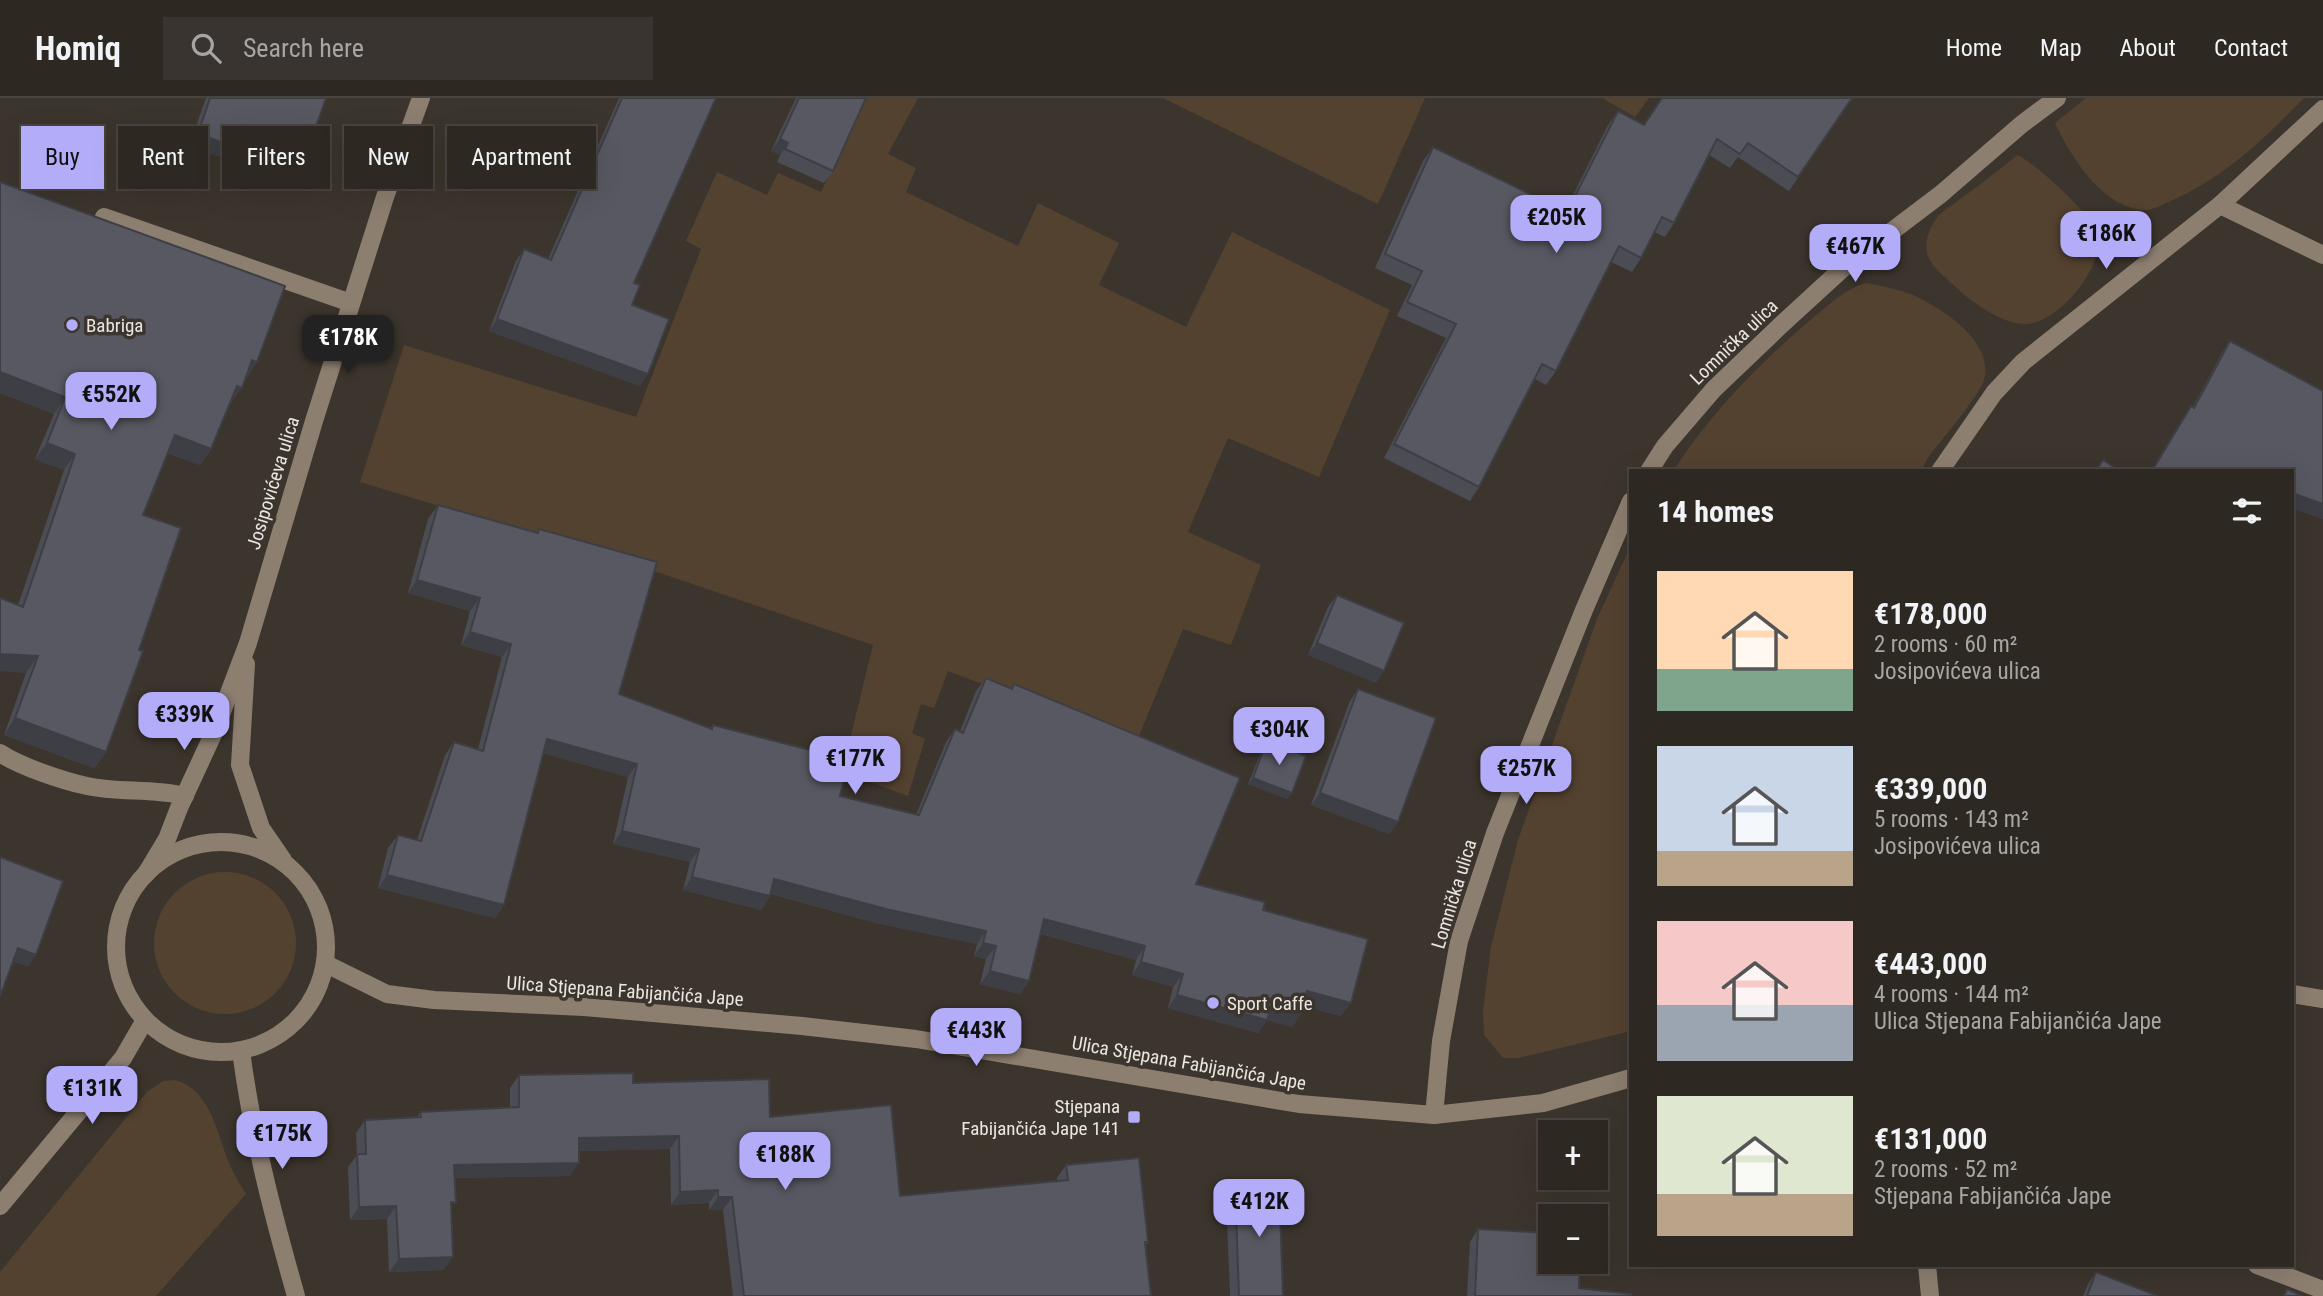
<!DOCTYPE html>
<meta charset="utf-8">
<style>
:root{--surface:#2d2822;--page:#39342f;--text:#f1f3f6;--muted:#a7a6a5;--line:#484440;--accent:#b3adf9}
body{margin:0;font-family:"Roboto Condensed",sans-serif;background:var(--page);color:var(--text);height:100vh;display:flex;flex-direction:column;font-size:26px;white-space:nowrap}
*{box-sizing:border-box;margin:0}
p{font-size:23px;color:var(--muted)}
.icon{flex:none;width:38px;height:38px;fill:none;stroke:currentColor;stroke-width:2;stroke-linecap:round;stroke-linejoin:round}
.map{position:relative;flex:1;overflow:hidden}
.sheet{position:absolute;left:1629px;top:371px;width:665px;height:798px;display:flex;flex-direction:column;background:var(--surface);border-radius:0px;box-shadow:0 7px 28px #0002,0 0 0 2px var(--line)}
.sheet>*{flex:none}
.top-card{position:absolute;left:21px;top:28px;width:665px;height:63px;display:flex;gap:14px}
.tools{position:absolute;left:1538px;top:1022px;display:grid;gap:14px}
.tools a{display:grid;place-items:center;width:70px;height:70px;border-radius:0px;background:var(--surface);box-shadow:0 7px 28px #0002,0 0 0 2px var(--line);font-size:35px}
.price{position:absolute;translate:-50% -60px;padding:0 16px;border-radius:14px;background:var(--accent);color:#111;font-size:23px;line-height:46px;filter:drop-shadow(0 2px 4px #0008)}
.price::after{content:'';position:absolute;left:50%;top:42px;width:21px;height:16px;margin-left:-10px;background:inherit;clip-path:polygon(0 0,100% 0,50% 100%)}
.price.active{background:#222;color:#fff}
ul{padding:0;list-style:none}
li{display:flex;align-items:center;gap:21px;height:175px;padding:0 28px}
li span{display:grid;place-items:center;flex:none;width:196px;height:140px;border-radius:0px;color:#555}
li>.icon{margin-inline-start:auto}
span .icon{width:84px;height:84px;fill:#fffc;stroke-width:1}
li b{font-size:30px}
h2{display:flex;justify-content:space-between;align-items:center;height:84px;padding:0 28px;font-size:30px}
.chip{padding:0 24px;border-radius:0px;background:var(--surface);box-shadow:0 7px 28px #0002,0 0 0 2px var(--line);font-size:24px;line-height:63px}
.chip.active{background:var(--accent);color:#111}
header{display:flex;align-items:center;gap:42px;box-sizing:border-box;height:98px;padding:0 35px;background:var(--surface);border-bottom:2px solid var(--line)}
header strong{font-size:33px}
nav{display:flex;gap:38px;margin-inline-start:auto;font-size:24px}
.search{width:490px;height:63px;background:var(--page);display:flex;align-items:center;gap:18px;box-sizing:border-box;padding:0 24px;border-radius:0px;color:var(--muted);font-size:26px}
.map>svg:first-child{display:block}
.green{fill:#544230}
.lines{fill:none;stroke-linecap:round;stroke-linejoin:round}
.minor{stroke:#8d7f70;stroke-width:18}
.wall{fill:#4c4c54}
.shaded-wall{fill:#3e3e45}
.building{fill:#585862;stroke:#3e3e45;stroke-width:2}
.poi-dot{fill:#b3adf9;stroke:#3c352d;stroke-width:2.5}
.labels{text-anchor:middle;dominant-baseline:central;stroke-width:7;stroke-linejoin:round;paint-order:stroke}
.poi-label{font-size:19px;fill:#ebe6e1;stroke:#3c352d;text-anchor:start}
.street-label{font-size:19px;fill:#ebe6e1;stroke:#3c352d}
</style>
<header>
<strong>Homiq</strong>
<div class="search"><svg class="icon" aria-label="search" viewBox="0 0 24 24"><circle cx="10" cy="10" r="6"/><path d="M15 15l6 6"/></svg>Search here</div>
<nav><a>Home</a><a>Map</a><a>About</a><a>Contact</a></nav>
</header>
<div class="map">
<svg width="2323" height="1198" viewBox="0 0 2323 1198">
<rect width="100%" height="100%" fill="#3c352d"/>
<g class="green">
<polygon points="866,0 918,0 888,56 916,70 906,94 1018,148 1038,105 1119,145 1099,187 1186,229 1232,134 1390,212 1319,379 1228,340 1188,434 1261,467 1231,547 1183,531 1136,645 948,573 934,610 921,606 912,635 925,641 908,698 842,674 873,547 654,473 360,384 404,247 636,319 701,151 686,143 717,74 767,97 778,75 821,94"/>
<polygon points="1163,0 1425,0 1378,106"/>
<polygon points="1602,0 1649,0 1635,19"/>
<path d="M 2086,0 L 2304,0 C 2264,41 2222,82 2168,104 C 2163,106 2155,111 2148,112 C 2104,113 2071,59 2055,25 Z"/>
<path d="M 2018,57 C 2038,68 2095,118 2098,140 C 2103,170 2058,226 2025,226 C 2003,226 1976,207 1960,193 C 1950,183 1933,171 1928,158 C 1923,144 1930,129 1938,118 C 1945,111 1956,105 1963,99 C 1982,85 2000,71 2018,57 Z"/>
<path d="M 1866,185 C 1881,188 1898,191 1913,197 C 1942,210 1995,244 1984,282 C 1980,297 1939,345 1927,361 L 1921,373 L 1673,373 C 1710,316 1757,268 1808,224 C 1827,209 1842,192 1866,185 Z"/>
<polygon points="1631,447 1631,933 1519,960 1503,960 1484,937 1483,913 1491,848 1518,742 1597,521"/>
<circle cx="225" cy="845" r="71"/>
<path d="M 175,982 C 213,992 217,1040 232,1072 C 236,1080 241,1088 246,1096 L 156,1198 L 0,1198 L 0,1174 L 147,994 L 163,983 Z"/>
</g>
<g class="lines">
<g class="minor">
<polyline points="2220,107 2323,157"/>
<polyline points="104,119 351,205"/>
<polyline points="1649,373 1665,348 1714,291 1781,227 1842,171 1941,96 2022,26 2057,0"/>
<polyline points="1940,373 1994,295 2023,264 2220,107 2323,11"/>
<polyline points="246,566 240,667 261,730 283,762"/>
<path d="M 0,655 C 19,668 63,683 87,688 C 118,695 152,690 185,698"/>
<circle cx="221" cy="849" r="105"/>
<polyline points="146,776 167,741 179,710 215,632 248,545 314,323 385,99 421,0"/>
<polyline points="326,866 387,896 434,902 584,909 802,928 916,941 1299,1006 1434,1017 1543,1005 1631,980"/>
<polyline points="2292,896 2323,901"/>
<path d="M 241,953 C 252,1037 273,1117 296,1198"/>
<polyline points="1434,1017 1441,943 1459,843 1495,735 1584,512 1631,403"/>
<polyline points="0,1108 123,960 145,922"/>
<polyline points="1927,1167 1930,1198"/>
<polyline points="2257,1167 2323,1192"/>
</g>
</g>
<g class="wall">
<polygon points="206,0 326,0 301,72 293,84 189,48"/>
<polygon points="619,0 716,0 634,185 632,207 640,288 489,233 516,163 524,151 548,161"/>
<polygon points="796,0 866,0 833,73 824,85 777,64 780,57 771,53"/>
<polygon points="1852,0 1789,93 1738,59 1730,70 1709,57 1674,125 1665,139 1654,134 1641,160 1632,174 1611,164 1556,273 1546,287 1535,281 1479,389 1470,403 1384,360 1446,240 1397,218 1412,187 1375,170 1423,63 1433,49 1565,113 1608,27 1618,13 1644,26"/>
<polygon points="2230,243 2323,293 2323,421 2292,410 2292,373 2151,373 2183,320 2191,308 2193,309 2222,255"/>
<polygon points="257,264 230,306 211,351 200,367 168,355 143,417 106,654 94,670 4,637 26,575 18,507 64,372 35,361 54,316 0,295"/>
<polygon points="438,407 536,435 539,431 619,596 710,631 713,627 840,698 916,717 946,644 955,631 960,633 976,593 986,580 1011,590 1014,586 1196,786 1263,812 1341,918 1304,908 1301,916 1292,929 1267,922 1258,935 1168,910 1173,889 1132,877 1136,862 1041,836 1029,883 1020,896 980,886 986,861 974,858 977,846 876,825 771,796 761,812 683,792 690,764 613,746 628,679 543,655 504,807 495,820 378,790 388,750 398,737 417,742 445,657 454,644 478,651 502,559 461,547 470,513 408,495 428,421"/>
<polygon points="1337,497 1376,585 1308,557 1328,509"/>
<polygon points="1358,591 1398,724 1389,736 1311,707 1350,603"/>
<polygon points="1267,642 1287,701 1248,686 1263,649"/>
<polygon points="519,977 633,985 770,1019 900,1098 1057,1083 1057,1080 1066,1067 1148,1144 1145,1148 1151,1198 733,1198 723,1112 709,1112 709,1105 671,1107 670,1051 579,1053 570,1078 455,1080 444,1172 389,1174 387,1121 350,1122 348,1069 357,1057 356,1035 365,1022 417,1019 420,1014 510,1010 510,990"/>
<polygon points="1235,1085 1283,1198 1230,1198 1226,1097"/>
<polygon points="1478,1131 1579,1190 1631,1198 1467,1198 1470,1144"/>
<polygon points="2096,1174 2158,1198 2083,1198 2088,1186"/>
</g>
<g class="shaded-wall">
<polygon points="198,36 301,72 293,84 189,48"/>
<polygon points="780,41 788,45 780,57 771,53"/>
<polygon points="497,221 648,276 640,288 489,233"/>
<polygon points="252,262 257,264 246,280"/>
<polygon points="0,274 65,299 54,316 0,295"/>
<polygon points="237,288 242,290 230,306 225,304"/>
<polygon points="175,337 211,351 200,367 164,353"/>
<polygon points="47,345 75,356 64,372 35,361"/>
<polygon points="2292,395 2323,406 2323,421 2292,410"/>
<polygon points="417,482 480,500 470,513 408,495"/>
<polygon points="470,534 511,546 502,559 461,547"/>
<polygon points="1317,545 1384,573 1376,585 1308,557"/>
<polygon points="0,556 38,558 26,575 0,573"/>
<polygon points="15,620 106,654 94,670 4,637"/>
<polygon points="547,641 637,666 628,679 538,654"/>
<polygon points="1253,680 1292,695 1287,701 1248,686"/>
<polygon points="1320,695 1398,724 1389,736 1311,707"/>
<polygon points="622,733 699,751 690,764 613,746"/>
<polygon points="387,777 504,807 495,820 378,790"/>
<polygon points="692,779 770,798 761,812 683,792"/>
<polygon points="774,781 986,833 977,846 876,825 765,794"/>
<polygon points="1044,821 1145,848 1136,862 1035,834"/>
<polygon points="983,845 996,848 986,861 974,858"/>
<polygon points="18,850 36,857 28,869 9,862"/>
<polygon points="1141,864 1183,876 1173,889 1132,877"/>
<polygon points="990,873 1029,883 1020,896 980,886"/>
<polygon points="1307,893 1351,905 1341,918 1298,907"/>
<polygon points="1177,897 1271,908 1301,916 1292,929 1267,922 1258,935 1168,910"/>
<polygon points="679,1038 670,1051 569,1053 579,1040"/>
<polygon points="579,1065 570,1078 445,1080 454,1067"/>
<polygon points="718,1092 709,1105 671,1107 680,1094"/>
<polygon points="718,1099 732,1099 723,1112 709,1112"/>
<polygon points="396,1108 387,1121 350,1122 359,1109"/>
<polygon points="453,1159 444,1172 389,1174 399,1161"/>
</g>
<g class="building">
<polygon points="210,0 326,0 301,72 198,36"/>
<polygon points="622,0 716,0 634,185 640,187 632,207 669,221 648,276 497,221 524,151 551,162"/>
<polygon points="799,0 866,0 833,73 785,51 788,45 780,41"/>
<polygon points="1662,0 1852,0 1798,79 1748,45 1740,56 1717,41 1674,125 1662,119 1641,160 1619,148 1556,273 1542,266 1479,389 1394,346 1456,226 1407,204 1422,173 1385,156 1433,49 1567,114 1618,13 1644,27"/>
<polygon points="0,84 285,188 257,264 252,262 242,290 237,288 211,351 175,337 143,417 181,430 139,552 143,553 106,654 15,620 38,558 0,556 0,500 23,509 75,356 47,345 65,299 0,274"/>
<polygon points="2230,243 2323,293 2323,406 2292,395 2292,373 2152,373 2191,308 2194,310"/>
<polygon points="2103,362 2120,373 2096,373"/>
<polygon points="438,407 538,435 539,431 657,464 619,596 712,631 713,627 849,662 840,698 919,717 955,631 963,635 986,580 1012,591 1014,586 1240,680 1196,786 1265,804 1263,812 1368,841 1351,905 1307,893 1301,916 1271,908 1267,922 1177,897 1183,876 1141,864 1145,848 1044,821 1029,883 990,873 996,848 983,845 986,833 886,811 774,781 770,798 692,779 699,751 622,733 637,666 547,641 504,807 387,777 398,737 421,743 454,644 483,653 511,546 470,534 480,500 417,482"/>
<polygon points="1337,497 1404,525 1384,573 1317,545"/>
<polygon points="1358,591 1436,620 1398,724 1320,695"/>
<polygon points="1267,642 1306,658 1292,695 1253,680"/>
<polygon points="0,759 63,783 36,857 18,850 0,899"/>
<polygon points="633,975 633,985 769,981 770,1019 891,1007 900,1098 1068,1082 1066,1067 1139,1060 1148,1144 1145,1144 1151,1198 744,1198 732,1099 718,1099 718,1092 680,1094 679,1038 579,1040 579,1065 454,1067 456,1105 451,1104 453,1159 399,1161 396,1108 359,1109 357,1056 366,1056 365,1022 421,1019 420,1014 519,1009 519,977"/>
<polygon points="1279,1084 1283,1198 1239,1198 1235,1085"/>
<polygon points="1478,1131 1550,1135 1550,1164 1580,1164 1579,1190 1631,1196 1631,1198 1475,1198"/>
<polygon points="2096,1174 2158,1198 2087,1198"/>
<polygon points="2287,1191 2302,1198 2284,1198"/>
</g>
<g class="poi-dot">
<circle cx="72" cy="227" r="7"/>
<circle cx="1213" cy="905" r="7"/>
<rect x="1127" y="1012" width="14" height="14" rx="3.5"/>
</g>
<g class="labels">
<g class="poi-label">
<text x="86" y="227">Babriga</text>
<text x="1227" y="905">Sport Caffe</text>
<text x="1120" y="1008" text-anchor="end">Stjepana<tspan x="1120" dy="22">Fabijančića Jape 141</tspan></text>
</g>
<g class="street-label">
<text transform="translate(1734 244) rotate(-44)">Lomnička ulica</text>
<text transform="translate(273 385) rotate(-73)">Josipovićeva ulica</text>
<text transform="translate(1454 796) rotate(-73)">Lomnička ulica</text>
<text transform="translate(625 893) rotate(4)">Ulica Stjepana Fabijančića Jape</text>
<text transform="translate(1189 965) rotate(10)">Ulica Stjepana Fabijančića Jape</text>
</g>
</g>
</svg>
<div class="tools">
<a>+</a>
<a>−</a>
</div>
<b class="price" style="left:1556px;top:157px">€205K</b>
<b class="price" style="left:2106px;top:173px">€186K</b>
<b class="price" style="left:1855px;top:186px">€467K</b>
<b class="price active" style="left:348px;top:277px">€178K</b>
<b class="price" style="left:111px;top:334px">€552K</b>
<b class="price" style="left:184px;top:654px">€339K</b>
<b class="price" style="left:1279px;top:669px">€304K</b>
<b class="price" style="left:855px;top:698px">€177K</b>
<b class="price" style="left:1526px;top:708px">€257K</b>
<b class="price" style="left:976px;top:970px">€443K</b>
<b class="price" style="left:92px;top:1028px">€131K</b>
<b class="price" style="left:282px;top:1073px">€175K</b>
<b class="price" style="left:785px;top:1094px">€188K</b>
<b class="price" style="left:1259px;top:1141px">€412K</b>
<div class="top-card">
<a class="chip active">Buy</a>
<a class="chip">Rent</a>
<a class="chip">Filters</a>
<a class="chip">New</a>
<a class="chip">Apartment</a>
</div>
<section class="sheet">
<h2>14 homes<svg class="icon" aria-label="filters" viewBox="0 0 24 24"><path d="M4 7h16M4 17h16"/><circle cx="9" cy="7" r="2"/><circle cx="15" cy="17" r="2"/></svg></h2>
<ul>
<li><span style="background:linear-gradient(#ffd9b3 70%,#7fa58c 0)"><svg class="icon" aria-label="home" viewBox="0 0 24 24"><path d="M3 11l9-7 9 7M6 9v11h12V9"/></svg></span><div><b>€178,000</b><p>2 rooms · 60 m²</p><p>Josipovićeva ulica</p></div></li>
<li><span style="background:linear-gradient(#c9d6e8 75%,#b9a48a 0)"><svg class="icon" aria-label="home" viewBox="0 0 24 24"><path d="M3 11l9-7 9 7M6 9v11h12V9"/></svg></span><div><b>€339,000</b><p>5 rooms · 143 m²</p><p>Josipovićeva ulica</p></div></li>
<li><span style="background:linear-gradient(#f6c9c9 60%,#9aa5b1 0)"><svg class="icon" aria-label="home" viewBox="0 0 24 24"><path d="M3 11l9-7 9 7M6 9v11h12V9"/></svg></span><div><b>€443,000</b><p>4 rooms · 144 m²</p><p>Ulica Stjepana Fabijančića Jape</p></div></li>
<li><span style="background:linear-gradient(#dfe7d0 70%,#b9a48a 0)"><svg class="icon" aria-label="home" viewBox="0 0 24 24"><path d="M3 11l9-7 9 7M6 9v11h12V9"/></svg></span><div><b>€131,000</b><p>2 rooms · 52 m²</p><p>Stjepana Fabijančića Jape</p></div></li>
</ul>
</section>
</div>
